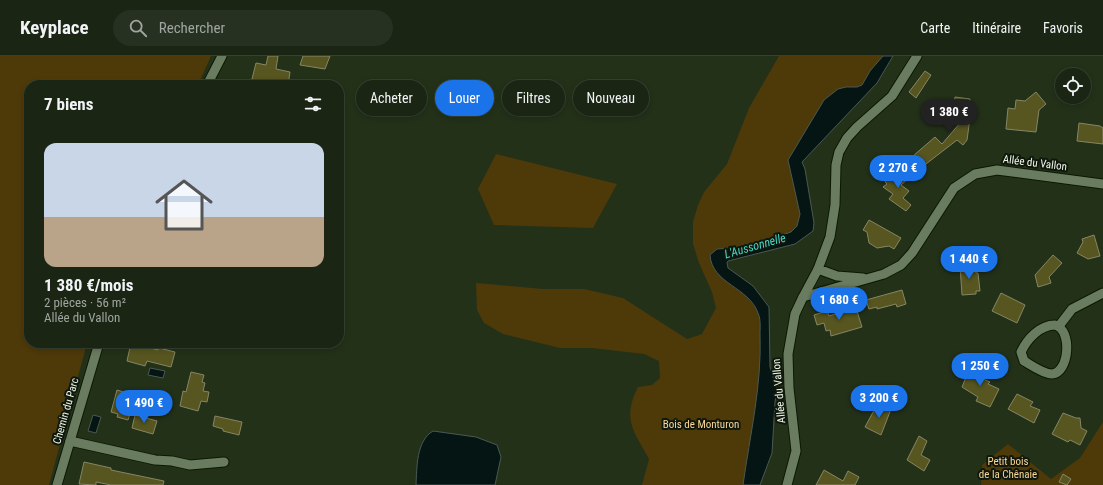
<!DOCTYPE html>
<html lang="fr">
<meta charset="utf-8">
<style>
:root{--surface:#1a2513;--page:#273121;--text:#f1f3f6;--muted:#9fa5a0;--line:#384233;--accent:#1a73e8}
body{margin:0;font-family:"Roboto Condensed",sans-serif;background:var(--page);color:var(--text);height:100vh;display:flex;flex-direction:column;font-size:15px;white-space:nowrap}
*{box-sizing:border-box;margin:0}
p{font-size:13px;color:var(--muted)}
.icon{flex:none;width:22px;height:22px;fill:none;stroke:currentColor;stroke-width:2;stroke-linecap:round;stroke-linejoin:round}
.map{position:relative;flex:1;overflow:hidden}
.drawer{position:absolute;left:24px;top:24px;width:320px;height:268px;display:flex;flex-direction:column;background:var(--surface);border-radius:16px;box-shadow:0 2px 6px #0003,0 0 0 1px var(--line)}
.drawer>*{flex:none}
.top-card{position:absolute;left:356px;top:24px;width:380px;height:36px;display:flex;gap:8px}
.controls{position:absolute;left:1055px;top:12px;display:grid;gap:8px}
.controls a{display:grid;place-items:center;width:36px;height:36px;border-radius:50%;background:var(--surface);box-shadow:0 2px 6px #0003,0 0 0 1px var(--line);font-size:20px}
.price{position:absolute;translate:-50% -34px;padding:0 9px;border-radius:14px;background:var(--accent);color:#fff;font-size:13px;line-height:26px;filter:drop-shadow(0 1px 2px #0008)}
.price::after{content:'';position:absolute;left:50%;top:24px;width:12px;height:9px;margin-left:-6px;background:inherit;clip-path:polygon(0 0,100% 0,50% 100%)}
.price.on{background:#222;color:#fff}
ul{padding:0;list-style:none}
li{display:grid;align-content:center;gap:8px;height:212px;padding:0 20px}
li span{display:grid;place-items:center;height:124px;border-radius:12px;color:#555}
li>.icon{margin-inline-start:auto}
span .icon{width:72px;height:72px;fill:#fffc;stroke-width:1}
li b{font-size:17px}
h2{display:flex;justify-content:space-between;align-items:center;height:48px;padding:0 20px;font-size:17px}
.tag{padding:0 14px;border-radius:18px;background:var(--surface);box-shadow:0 2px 6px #0003,0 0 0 1px var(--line);font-size:14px;line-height:36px}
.tag.on{background:var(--accent);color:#fff}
header{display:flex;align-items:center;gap:24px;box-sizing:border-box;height:56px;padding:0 20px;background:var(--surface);border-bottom:1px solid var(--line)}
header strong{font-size:19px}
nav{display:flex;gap:22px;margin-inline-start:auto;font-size:14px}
.search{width:280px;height:36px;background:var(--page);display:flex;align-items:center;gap:10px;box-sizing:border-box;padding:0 14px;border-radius:22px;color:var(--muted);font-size:15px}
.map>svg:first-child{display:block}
.green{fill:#4e3909}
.water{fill:#041513;stroke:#4a5953}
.building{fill:#575620;stroke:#868665}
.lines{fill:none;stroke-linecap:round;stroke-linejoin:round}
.minor-casing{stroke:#0b1903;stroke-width:11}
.minor{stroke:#6a7c60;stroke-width:9}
.labels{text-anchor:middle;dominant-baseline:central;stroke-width:4;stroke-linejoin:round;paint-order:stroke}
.street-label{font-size:11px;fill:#edf7e8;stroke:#10170c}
.park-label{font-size:11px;fill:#fbd795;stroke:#10170c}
.water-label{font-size:12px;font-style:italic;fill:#47d8ca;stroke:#10170c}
</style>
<header>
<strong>Keyplace</strong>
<div class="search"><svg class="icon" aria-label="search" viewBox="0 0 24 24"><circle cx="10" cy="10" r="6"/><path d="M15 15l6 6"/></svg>Rechercher</div>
<nav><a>Carte</a><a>Itinéraire</a><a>Favoris</a></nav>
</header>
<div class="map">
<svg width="1103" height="429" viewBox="0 0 1103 429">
<rect width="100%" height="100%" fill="#233119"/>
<g class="green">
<polygon points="0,0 211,0 198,29 29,29 29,287 87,287 49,429 0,429"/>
<path d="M 779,0 L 887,0 L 796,111 L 809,175 L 715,201 L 766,250 L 751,429 L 642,429 L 649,403 C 633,374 622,363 638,331 L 652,329 L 660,322 L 659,305 L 644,298 L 592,292 L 560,292 L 503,278 L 484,267 L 477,254 L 476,227 L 543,233 L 584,233 L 623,242 L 687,283 L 702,278 L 716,252 L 712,236 L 699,207 L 693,188 L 693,166 L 698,149 L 704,136 L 727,108 L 749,52 Z"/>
<polygon points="496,98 617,128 593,172 494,169 478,133"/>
<polygon points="1103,366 1103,429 981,429 982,409 1008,388 1051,423 1080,402"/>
</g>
<g class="water">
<path d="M 883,0 L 893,0 L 877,27 L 802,106 L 805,113 L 814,167 L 813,175 L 795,188 L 728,205 L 727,207 L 728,212 L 753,230 L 769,251 L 770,311 L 777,333 L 775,346 L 772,397 L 760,429 L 743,429 C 750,379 762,329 760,278 C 760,272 761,263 758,257 C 749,231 712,228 710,199 L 717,193 L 743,191 L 767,184 L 791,176 L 797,170 L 800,158 L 788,104 L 824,44 L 838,33 L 846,31 L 857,31 L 862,29 L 870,15 Z"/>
<polygon points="150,312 165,315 163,322 148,319"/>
<polygon points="93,359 101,361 96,377 88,375"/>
<path d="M 433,375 L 476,381 L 497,389 L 501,401 L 495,429 L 416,429 C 417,412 416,385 433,375 Z"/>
</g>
<g class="building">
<polygon points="268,0 278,0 276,13 290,16 288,29 276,29 252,23 256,7 266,9"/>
<polygon points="303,0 330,0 325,13 300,9"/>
<polygon points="925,15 931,19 916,42 909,36"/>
<polygon points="1036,36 1046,48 1039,54 1036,76 1006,73 1008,52 1015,53 1016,44 1025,45"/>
<polygon points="955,41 970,43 969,54 971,55 967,84 963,89 957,84 922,111 913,100 935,81 942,88 961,66 951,65"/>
<polygon points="1079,67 1100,70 1103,72 1103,88 1077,85"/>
<polygon points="896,112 909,122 901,129 909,135 903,142 911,149 906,155 889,143 893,138 883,131 887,128 885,126"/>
<polygon points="869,164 901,182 894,193 889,190 877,192 869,187 867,176 863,174"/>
<polygon points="1094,179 1100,200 1088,203 1077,197 1083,186 1082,183"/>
<polygon points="1053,199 1062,207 1049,221 1051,227 1038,231 1035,219"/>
<polygon points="976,209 976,217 978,217 980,235 976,235 976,238 962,239 960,210"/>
<polygon points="902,234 906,248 897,251 896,248 877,253 877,251 869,253 866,244"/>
<polygon points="1001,237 1025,249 1017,267 992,255"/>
<polygon points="856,252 862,271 831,280 830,274 826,275 824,267 817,269 814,259 827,255 829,260"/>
<polygon points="131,287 158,294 159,292 175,296 171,311 147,305 145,310 127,305"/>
<polygon points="974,309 985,314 981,322 990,326 988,328 999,333 990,351 976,345 978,341 962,331 969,314 971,315"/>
<polygon points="191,316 204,319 202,326 205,327 203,335 209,336 207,346 201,345 198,355 180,350 183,335 186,336"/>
<polygon points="117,334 130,338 127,351 132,352 128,364 117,361 118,358 111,356"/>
<polygon points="1017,338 1033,346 1030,350 1040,354 1034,367 1008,353"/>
<polygon points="878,347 891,353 881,379 865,371"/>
<polygon points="1063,357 1076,362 1080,362 1081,372 1087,375 1080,389 1070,384 1068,386 1052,378"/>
<polygon points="135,359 157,365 153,378 132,372"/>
<polygon points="215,360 242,366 239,379 223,375 223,373 213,370"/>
<polygon points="919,380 927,385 921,399 930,404 924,415 907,404"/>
<polygon points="84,406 111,412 111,414 164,425 163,429 111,429 96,426 96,429 79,428"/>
<polygon points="824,414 843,425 848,415 859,421 855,429 816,429"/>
<polygon points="1063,418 1071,423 1067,429 1059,426"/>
</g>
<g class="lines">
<defs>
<g id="minor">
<polyline points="207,29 222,0"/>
<polyline points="863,222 837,220 818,213 830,181 835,149 836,109 839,96 847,82 857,71 892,40 917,0"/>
<polyline points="803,241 818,213"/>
<path d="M 1055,269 C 1073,274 1069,317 1052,318 C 1043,318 1031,309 1024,305 L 1021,296 C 1027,283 1040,269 1055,269 Z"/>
<polyline points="1059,270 1072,253 1103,237"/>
<polyline points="70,385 155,404 172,405 190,409 224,406"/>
<polyline points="57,429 99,287"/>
<polyline points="787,429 796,395 789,332 788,298 795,258 803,241 884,218 901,209 912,197 954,132 975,118 997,114 1103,128"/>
</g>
</defs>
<use href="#minor" class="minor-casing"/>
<use href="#minor" class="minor"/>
</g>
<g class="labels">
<g class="street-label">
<text transform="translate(1035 107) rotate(7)">Allée du Vallon</text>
<text transform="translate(779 335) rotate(-95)">Allée du Vallon</text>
<text transform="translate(66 355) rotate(-74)">Chemin du Parc</text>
</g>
<g class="park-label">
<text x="701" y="368">Bois de Monturon</text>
<text x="1008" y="405">Petit bois<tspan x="1008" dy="13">de la Chênaie</tspan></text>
</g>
<g class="water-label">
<text transform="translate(755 190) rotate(-16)">L'Aussonnelle</text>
</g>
</g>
</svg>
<div class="controls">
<a><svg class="icon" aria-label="locate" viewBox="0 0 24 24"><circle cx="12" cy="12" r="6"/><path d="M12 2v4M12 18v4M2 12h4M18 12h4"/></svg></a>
</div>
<b class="price on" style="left:949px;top:77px">1 380 €</b>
<b class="price" style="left:898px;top:133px">2 270 €</b>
<b class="price" style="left:969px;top:224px">1 440 €</b>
<b class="price" style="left:839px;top:265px">1 680 €</b>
<b class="price" style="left:980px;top:331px">1 250 €</b>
<b class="price" style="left:879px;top:363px">3 200 €</b>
<b class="price" style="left:144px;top:368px">1 490 €</b>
<div class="top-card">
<a class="tag">Acheter</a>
<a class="tag on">Louer</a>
<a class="tag">Filtres</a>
<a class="tag">Nouveau</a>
</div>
<section class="drawer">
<h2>7 biens<svg class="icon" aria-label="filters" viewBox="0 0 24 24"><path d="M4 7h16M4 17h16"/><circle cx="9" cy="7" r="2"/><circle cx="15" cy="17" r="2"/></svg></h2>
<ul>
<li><span style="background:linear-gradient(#c9d6e8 60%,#b9a48a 0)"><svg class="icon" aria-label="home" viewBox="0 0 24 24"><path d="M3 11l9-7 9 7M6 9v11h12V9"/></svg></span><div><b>1 380 €/mois</b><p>2 pièces · 56 m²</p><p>Allée du Vallon</p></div></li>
</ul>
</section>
</div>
